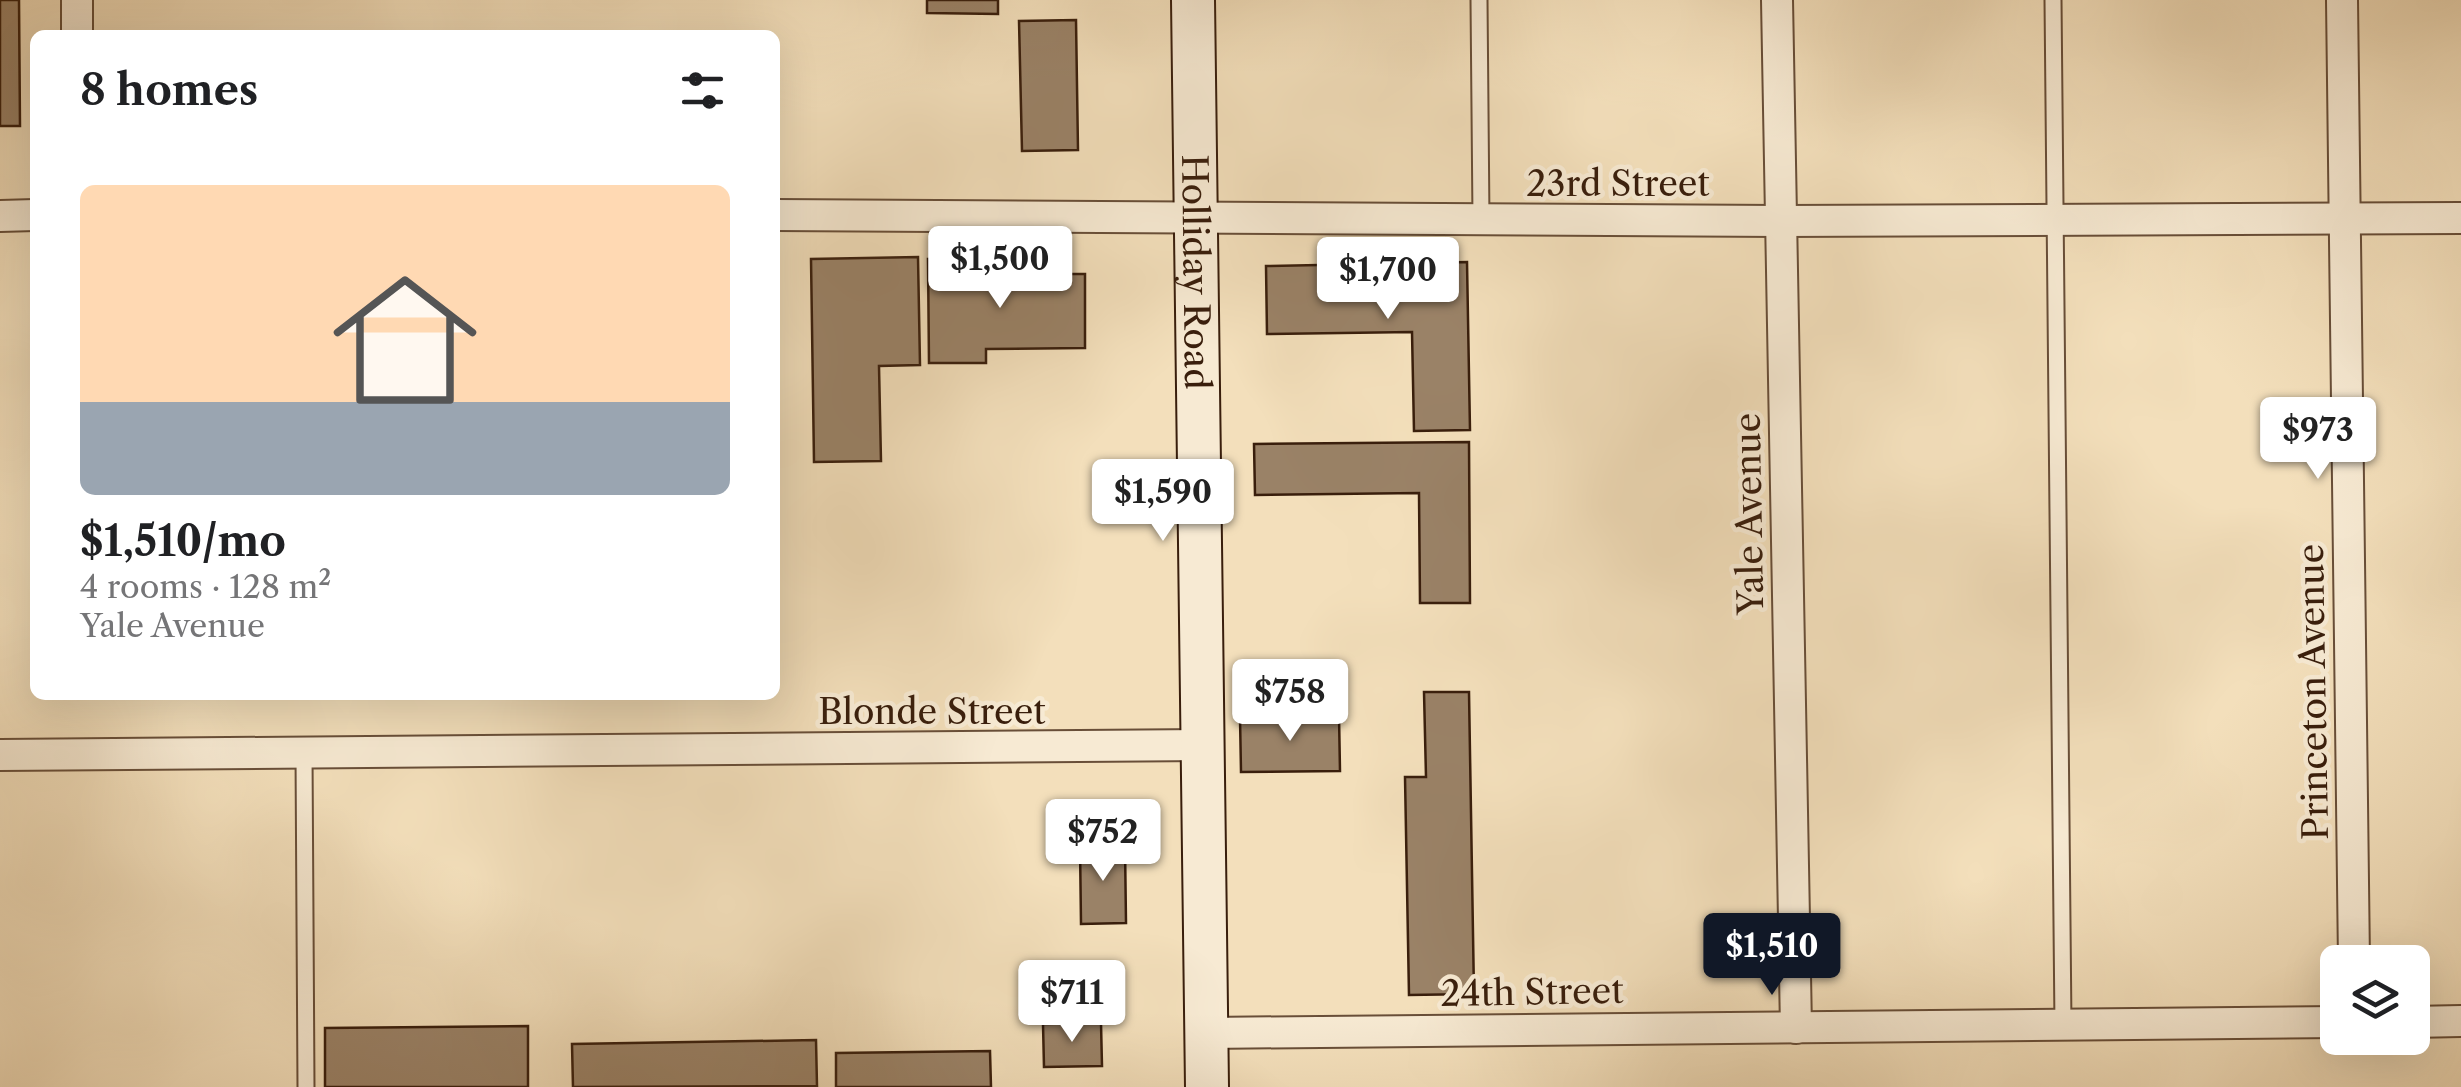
<!DOCTYPE html>
<meta charset="utf-8">
<style>
:root{--surface:#fff;--page:#f2f2f2;--text:#202124;--muted:#757577;--accent:#111827}
body{margin:0;font-family:"Libre Caslon Text",serif;background:var(--page);color:var(--text);height:100vh;display:flex;flex-direction:column;font-size:38px;white-space:nowrap}
*{box-sizing:border-box;margin:0}
p{font-size:32px;color:var(--muted)}
.icon{flex:none;width:55px;height:55px;fill:none;stroke:currentColor;stroke-width:2;stroke-linecap:round;stroke-linejoin:round}
.map{position:relative;flex:1;overflow:hidden}
.side{position:absolute;left:30px;top:30px;width:750px;height:670px;display:flex;flex-direction:column;background:var(--surface);border-radius:15px;box-shadow:0 10px 40px #0002}
.side>*{flex:none}
.buttons{position:absolute;left:2320px;top:945px;display:grid;gap:20px}
.buttons a{display:grid;place-items:center;width:110px;height:110px;border-radius:15px;background:var(--surface);box-shadow:0 10px 40px #0002;font-size:50px}
.price{position:absolute;translate:-50% -85px;padding:0 22px;border-radius:10px;background:#fff;color:#222;font-size:32px;line-height:65px;filter:drop-shadow(0 2px 5px #0008)}
.price::after{content:'';position:absolute;left:50%;top:60px;width:30px;height:22px;margin-left:-15px;background:inherit;clip-path:polygon(0 0,100% 0,50% 100%)}
.price.selected{background:var(--accent);color:#fff}
ul{padding:0;list-style:none}
li{display:grid;align-content:center;gap:20px;height:530px;padding:0 50px}
li span{display:grid;place-items:center;height:310px;border-radius:15px;color:#555}
li>.icon{margin-inline-start:auto}
span .icon{width:180px;height:180px;fill:#fffc;stroke-width:1}
li b{font-size:42px}
h2{display:flex;justify-content:space-between;align-items:center;height:120px;padding:0 50px;font-size:42px}
.map>svg:first-child{display:block}
.building{fill:#9a8267;stroke:#391e0c;stroke-width:2.5}
.lines{fill:none;stroke-linecap:round;stroke-linejoin:round}
.lane-casing{stroke:#684e38;stroke-width:19}
.street-casing{stroke:#684e38;stroke-width:34}
.secondary-casing{stroke:#391e0c;stroke-width:46}
.lane{stroke:#f7ead3;stroke-width:15}
.street{stroke:#f7ead3;stroke-width:30}
.secondary{stroke:#f7ead3;stroke-width:42}
.labels{text-anchor:middle;dominant-baseline:central;stroke-width:9;stroke-linejoin:round;paint-order:stroke}
.street-label{font-size:35px;fill:#391e0c;stroke:#f7ead3}
</style>
<div class="map">
<svg width="2461" height="1087" viewBox="0 0 2461 1087">
<rect width="100%" height="100%" fill="#f3dfbb"/>
<filter id="stains"><feTurbulence type="fractalNoise" baseFrequency=".002" numOctaves="4"/><feColorMatrix values="0 0 0 0 .2 0 0 0 0 .09 0 0 0 0 .02 0 0 0 .5 -.17"/></filter>
<radialGradient id="worn" r=".72"><stop offset=".6" stop-color="#630" stop-opacity="0"/><stop offset="1" stop-color="#630" stop-opacity=".3"/></radialGradient>
<g class="building">
<polygon points="0,0 19,0 20,126 0,126"/>
<polygon points="927,0 998,0 998,14 927,13"/>
<polygon points="1076,20 1078,150 1022,151 1019,21"/>
<polygon points="918,257 920,365 879,366 881,461 814,462 811,259"/>
<polygon points="988,258 988,274 1085,274 1085,348 986,349 986,363 929,363 928,259"/>
<polygon points="1467,262 1470,430 1414,431 1412,332 1267,334 1266,266"/>
<polygon points="1469,442 1470,603 1420,603 1419,493 1255,495 1254,444"/>
<polygon points="1424,692 1469,692 1474,994 1409,995 1405,777 1426,777"/>
<polygon points="1339,715 1340,771 1241,772 1240,717"/>
<polygon points="1125,845 1126,923 1081,924 1080,846"/>
<polygon points="1101,1023 1102,1066 1044,1067 1043,1024"/>
<polygon points="528,1026 528,1087 325,1087 325,1028"/>
<polygon points="816,1040 817,1086 573,1087 572,1044"/>
<polygon points="990,1051 991,1087 836,1087 836,1053"/>
</g>
<g class="lines">
<defs>
<g id="lane">
<polyline points="1479,0 1481,219"/>
<polyline points="2053,0 2063,1025"/>
<polyline points="304,754 306,1087"/>
</g>
<g id="street">
<polyline points="77,0 77,35"/>
<polyline points="1777,0 1796,1028"/>
<polyline points="2342,0 2354,962"/>
<polyline points="775,215 1781,221 2461,218"/>
<polyline points="0,216 35,215"/>
<polyline points="0,755 1205,745"/>
<polyline points="2412,1022 2461,1021"/>
<polyline points="1207,1033 2338,1022"/>
</g>
<g id="secondary">
<path id="s1" d="M 1193,0 L 1207,1087"/>
</g>
</defs>
<use href="#lane" class="lane-casing"/>
<use href="#street" class="street-casing"/>
<use href="#secondary" class="secondary-casing"/>
<use href="#lane" class="lane"/>
<use href="#street" class="street"/>
<use href="#secondary" class="secondary"/>
</g>
<g class="labels">
<g class="street-label">
<text x="1618" y="183">23rd Street</text>
<text stroke="none"><textPath href="#s1" startOffset="272">Holliday Road</textPath></text>
<text transform="translate(1749 514) rotate(-91)">Yale Avenue</text>
<text transform="translate(2313 692) rotate(-91)">Princeton Avenue</text>
<text x="932" y="711">Blonde Street</text>
<text transform="translate(1532 992) rotate(-1)">24th Street</text>
</g>
</g>
<rect width="100%" height="100%" filter="url(#stains)"/>
<rect width="100%" height="100%" fill="url(#worn)"/>
</svg>
<div class="buttons">
<a><svg class="icon" aria-label="layers" viewBox="0 0 24 24"><path d="M12 4l9 5-9 5-9-5zM3 14l9 5 9-5"/></svg></a>
</div>
<b class="price" style="left:1000px;top:311px">$1,500</b>
<b class="price" style="left:1388px;top:322px">$1,700</b>
<b class="price" style="left:2318px;top:482px">$973</b>
<b class="price" style="left:1163px;top:544px">$1,590</b>
<b class="price" style="left:1290px;top:744px">$758</b>
<b class="price" style="left:1103px;top:884px">$752</b>
<b class="price selected" style="left:1772px;top:998px">$1,510</b>
<b class="price" style="left:1072px;top:1045px">$711</b>
<section class="side">
<h2>8 homes<svg class="icon" aria-label="filters" viewBox="0 0 24 24"><path d="M4 7h16M4 17h16"/><circle cx="9" cy="7" r="2"/><circle cx="15" cy="17" r="2"/></svg></h2>
<ul>
<li><span style="background:linear-gradient(#ffd9b3 70%,#9aa5b1 0)"><svg class="icon" aria-label="home" viewBox="0 0 24 24"><path d="M3 11l9-7 9 7M6 9v11h12V9"/></svg></span><div><b>$1,510/mo</b><p>4 rooms · 128 m²</p><p>Yale Avenue</p></div></li>
</ul>
</section>
</div>
